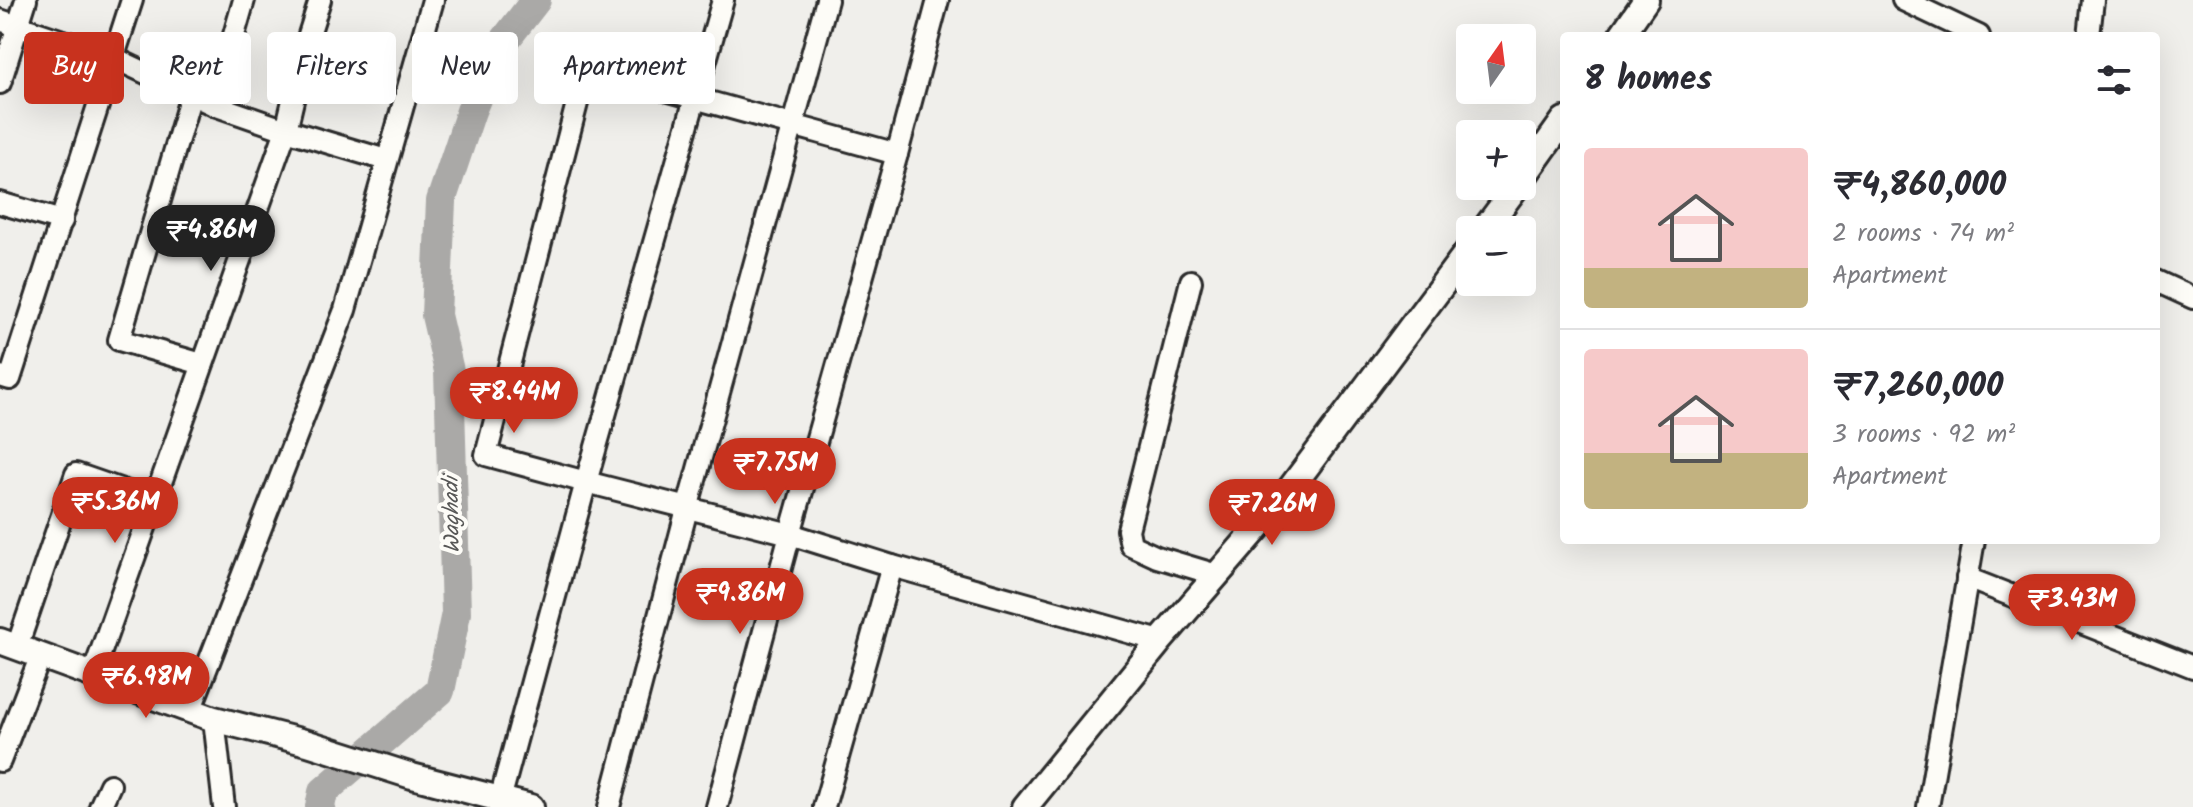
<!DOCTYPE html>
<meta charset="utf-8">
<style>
:root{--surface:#fff;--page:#f7f7f7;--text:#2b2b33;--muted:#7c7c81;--line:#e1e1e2;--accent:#c8321e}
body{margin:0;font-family:Kalam,sans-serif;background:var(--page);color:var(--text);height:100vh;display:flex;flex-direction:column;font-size:30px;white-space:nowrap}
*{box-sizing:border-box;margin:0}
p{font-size:26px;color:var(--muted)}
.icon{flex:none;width:44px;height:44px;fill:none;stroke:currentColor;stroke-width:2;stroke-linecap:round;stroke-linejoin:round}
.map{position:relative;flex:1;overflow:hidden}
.side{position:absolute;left:1560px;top:32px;width:600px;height:512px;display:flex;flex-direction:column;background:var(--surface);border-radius:8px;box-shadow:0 8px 32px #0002}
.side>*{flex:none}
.hud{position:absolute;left:24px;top:32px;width:760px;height:72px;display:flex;gap:16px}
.needle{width:52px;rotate:14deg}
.controls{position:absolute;left:1456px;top:24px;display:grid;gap:16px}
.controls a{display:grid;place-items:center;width:80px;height:80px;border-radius:8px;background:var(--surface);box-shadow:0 8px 32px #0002;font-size:40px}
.price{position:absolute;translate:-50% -68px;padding:0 18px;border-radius:28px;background:var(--accent);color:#fff;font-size:26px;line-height:52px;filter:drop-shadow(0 2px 4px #0008)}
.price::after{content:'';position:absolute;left:50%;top:48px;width:24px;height:18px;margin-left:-12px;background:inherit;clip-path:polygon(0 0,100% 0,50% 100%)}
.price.selected{background:#222;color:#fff}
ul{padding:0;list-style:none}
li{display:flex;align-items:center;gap:24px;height:200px;padding:0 24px}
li+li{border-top:2px solid var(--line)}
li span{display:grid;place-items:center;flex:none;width:224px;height:160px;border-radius:8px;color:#555}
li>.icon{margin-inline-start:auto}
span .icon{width:96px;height:96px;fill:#fffc;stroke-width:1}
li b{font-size:34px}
h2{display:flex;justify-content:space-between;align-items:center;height:96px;padding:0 24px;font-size:34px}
.pill{padding:0 28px;border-radius:8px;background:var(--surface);box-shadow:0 8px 32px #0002;font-size:28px;line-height:72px}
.pill.selected{background:var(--accent);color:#fff}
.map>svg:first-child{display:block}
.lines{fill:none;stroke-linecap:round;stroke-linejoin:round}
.river{stroke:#aaa9a7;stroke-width:30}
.minor-casing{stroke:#2b2b2b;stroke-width:26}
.tertiary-casing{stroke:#2b2b2b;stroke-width:30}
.minor{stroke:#fdfcf7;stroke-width:20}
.tertiary{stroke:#fdfcf7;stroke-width:24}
.labels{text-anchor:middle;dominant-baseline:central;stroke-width:8;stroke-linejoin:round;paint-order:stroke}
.water-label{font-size:22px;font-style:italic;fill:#575756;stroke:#fdfcf7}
</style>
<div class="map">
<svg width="2193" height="807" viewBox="0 0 2193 807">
<rect width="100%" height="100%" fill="#f0efeb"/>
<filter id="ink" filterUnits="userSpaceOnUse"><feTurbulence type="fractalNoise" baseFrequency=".0125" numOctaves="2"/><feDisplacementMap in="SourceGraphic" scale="16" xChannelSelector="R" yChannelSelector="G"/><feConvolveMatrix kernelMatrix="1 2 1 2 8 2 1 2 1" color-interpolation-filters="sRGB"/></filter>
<g filter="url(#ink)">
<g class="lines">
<polyline class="river" points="320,807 323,792 440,691 456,613 449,371 436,315 441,201 471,111 495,53 536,0"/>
<defs>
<g id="minor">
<polyline points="723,0 586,482 486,455 583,80 594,73 604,73 897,154 938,0"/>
<polyline points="1903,0 1979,36"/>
<polyline points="0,20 114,58 214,105 286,130 386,160"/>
<polyline points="2089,36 2093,0"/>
<polyline points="0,83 26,0"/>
<polyline points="191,95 119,340 202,364"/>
<polyline points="214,105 244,0"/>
<polyline points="0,203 62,221"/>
<polyline points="1191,281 1128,530 1131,545 1157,557 1217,575"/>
<polyline points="2156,281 2193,298"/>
<polyline points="0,376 10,379 132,0"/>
<polyline points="892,566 1160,641"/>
<polyline points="1967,578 2193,667"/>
<polyline points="17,647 76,474 154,501"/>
<polyline points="93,674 286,130 307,41 320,0"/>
<polyline points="190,711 345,310 433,0"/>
<polyline points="214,719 224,807"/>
<polyline points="0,761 41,655"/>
<polyline points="100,807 110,785"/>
<polyline points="498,807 586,482 790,534 717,807"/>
<polyline points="609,807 687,509 827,0"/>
<polyline points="824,807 892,566 790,534 897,154"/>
<polyline points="1928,807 1974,540"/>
</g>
<g id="tertiary">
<polyline points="1621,36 1646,0"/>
<polyline points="1522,179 1564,120"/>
<polyline points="1484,230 1517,186"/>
<polyline points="0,641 214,719 308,743 412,776 531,807"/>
<polyline points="1025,807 1160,641 1281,501 1470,248"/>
</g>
</defs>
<use href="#minor" class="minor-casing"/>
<use href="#tertiary" class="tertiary-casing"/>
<use href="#minor" class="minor"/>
<use href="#tertiary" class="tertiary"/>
</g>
</g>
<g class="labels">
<g class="water-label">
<text transform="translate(453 515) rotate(-91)">Waghadi</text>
</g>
</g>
</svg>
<div class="controls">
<a><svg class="needle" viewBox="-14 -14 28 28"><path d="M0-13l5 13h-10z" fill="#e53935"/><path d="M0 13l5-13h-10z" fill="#7c7c81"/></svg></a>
<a>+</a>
<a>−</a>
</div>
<b class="price selected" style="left:211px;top:273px">₹4.86M</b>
<b class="price" style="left:514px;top:435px">₹8.44M</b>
<b class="price" style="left:775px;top:506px">₹7.75M</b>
<b class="price" style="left:115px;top:545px">₹5.36M</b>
<b class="price" style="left:1272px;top:547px">₹7.26M</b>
<b class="price" style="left:740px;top:636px">₹9.86M</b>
<b class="price" style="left:2072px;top:642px">₹3.43M</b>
<b class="price" style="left:146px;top:720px">₹6.98M</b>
<div class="hud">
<a class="pill selected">Buy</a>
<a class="pill">Rent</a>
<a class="pill">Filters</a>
<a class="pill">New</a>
<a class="pill">Apartment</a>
</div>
<section class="side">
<h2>8 homes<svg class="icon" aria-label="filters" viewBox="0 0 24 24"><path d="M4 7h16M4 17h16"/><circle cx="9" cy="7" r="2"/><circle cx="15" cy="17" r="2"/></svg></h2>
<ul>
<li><span style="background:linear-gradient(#f6c9c9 75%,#c2b280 0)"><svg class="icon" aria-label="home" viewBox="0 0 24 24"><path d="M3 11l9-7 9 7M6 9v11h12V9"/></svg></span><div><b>₹4,860,000</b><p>2 rooms · 74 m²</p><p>Apartment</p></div></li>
<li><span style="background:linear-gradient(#f6c9c9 65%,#c2b280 0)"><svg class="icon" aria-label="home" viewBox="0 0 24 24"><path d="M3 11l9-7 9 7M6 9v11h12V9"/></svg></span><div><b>₹7,260,000</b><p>3 rooms · 92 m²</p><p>Apartment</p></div></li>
</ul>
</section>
</div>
